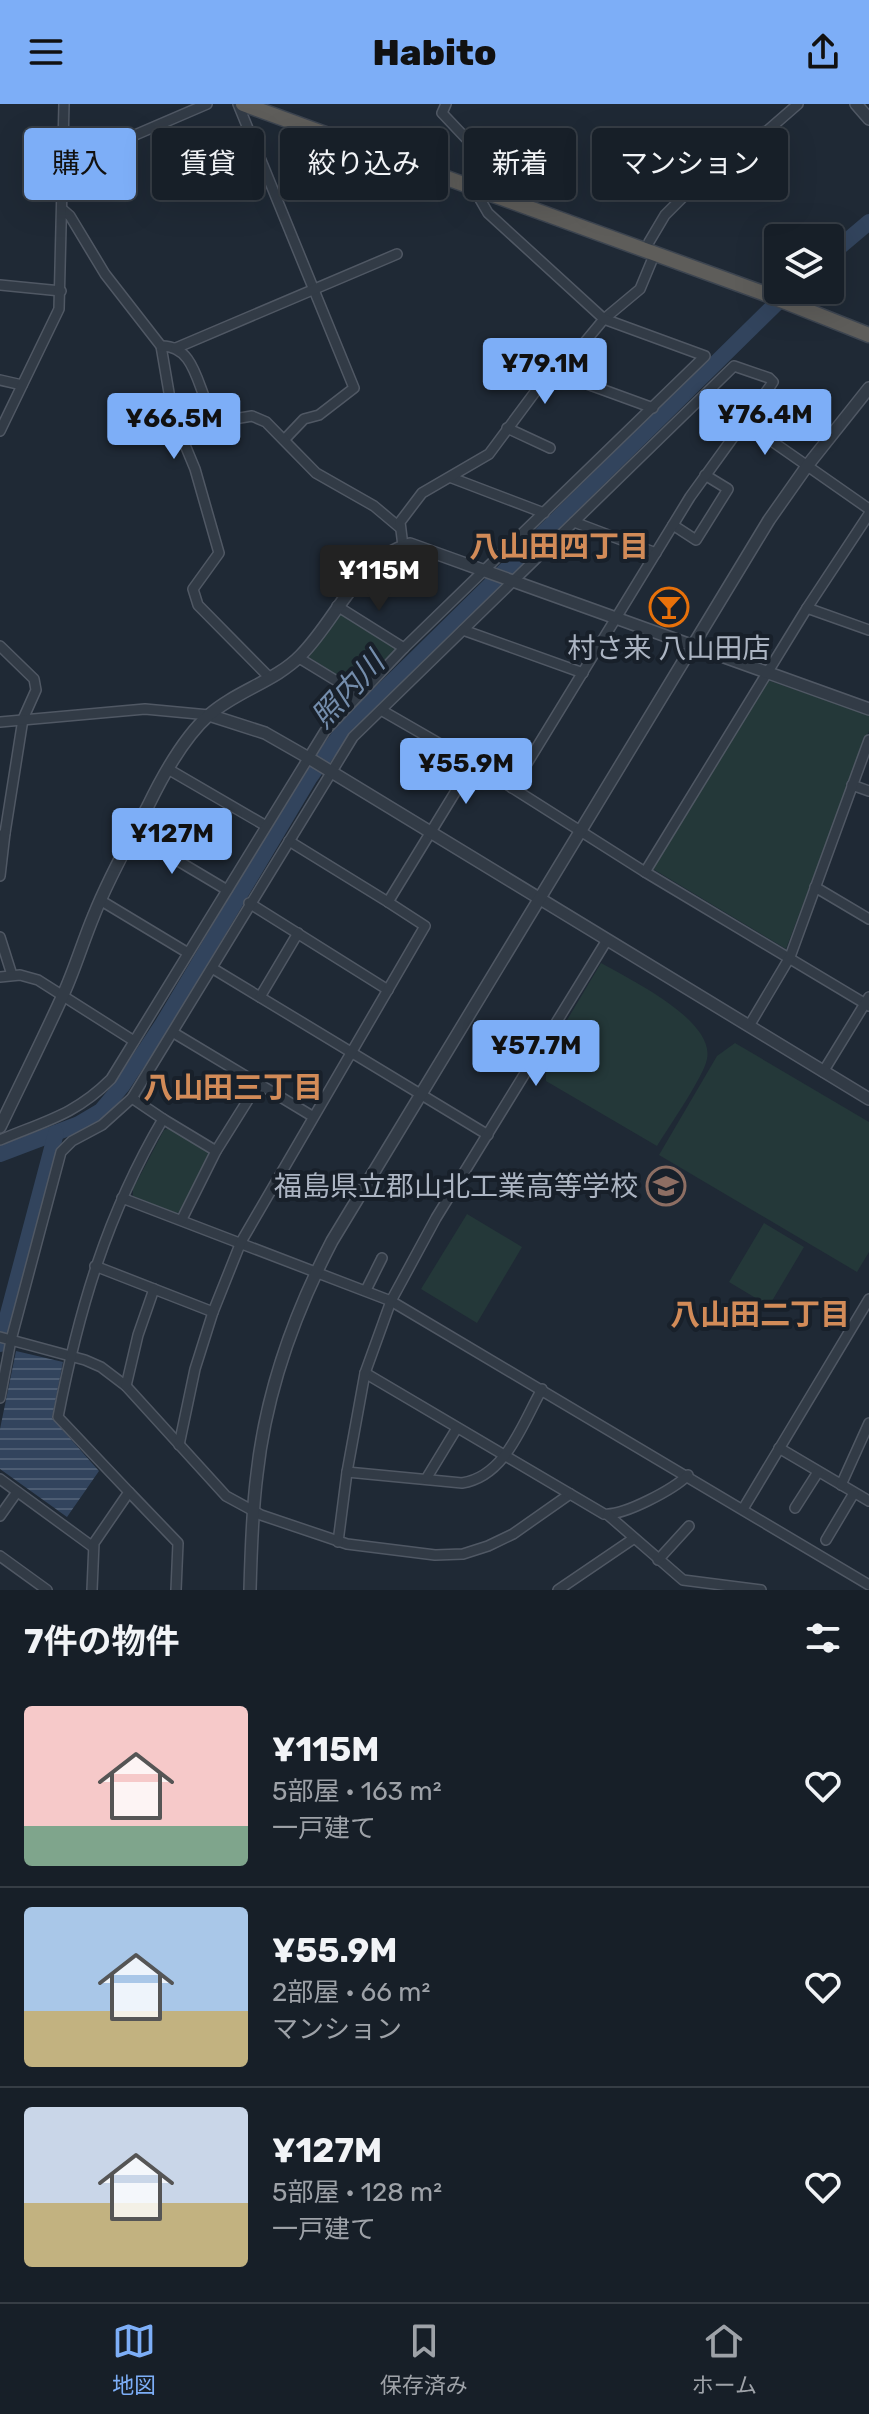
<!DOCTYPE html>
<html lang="ja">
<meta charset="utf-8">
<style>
:root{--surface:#171f28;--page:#202730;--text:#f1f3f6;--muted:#9ea2a8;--line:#363d45;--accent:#7daef7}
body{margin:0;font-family:Rubik,"Noto Sans JP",sans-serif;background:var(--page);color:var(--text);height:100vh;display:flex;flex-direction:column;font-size:30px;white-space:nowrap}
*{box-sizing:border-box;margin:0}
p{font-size:26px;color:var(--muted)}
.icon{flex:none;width:44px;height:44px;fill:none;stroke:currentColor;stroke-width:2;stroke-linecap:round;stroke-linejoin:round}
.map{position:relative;height:1486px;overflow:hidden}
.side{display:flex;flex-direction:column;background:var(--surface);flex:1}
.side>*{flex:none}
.guide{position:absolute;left:24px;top:24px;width:822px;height:72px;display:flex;gap:16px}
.buttons{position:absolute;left:764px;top:120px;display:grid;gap:16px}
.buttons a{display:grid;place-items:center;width:80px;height:80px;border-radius:8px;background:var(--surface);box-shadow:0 8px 32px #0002,0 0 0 2px var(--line);font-size:40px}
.price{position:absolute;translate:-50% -68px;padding:0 18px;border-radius:8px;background:var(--accent);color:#111;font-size:26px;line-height:52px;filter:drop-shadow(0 2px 4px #0008)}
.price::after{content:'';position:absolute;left:50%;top:48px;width:24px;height:18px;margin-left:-12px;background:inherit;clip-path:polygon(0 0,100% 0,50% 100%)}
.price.current{background:#222;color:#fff}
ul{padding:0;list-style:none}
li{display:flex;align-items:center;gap:24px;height:200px;padding:0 24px}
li+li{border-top:2px solid var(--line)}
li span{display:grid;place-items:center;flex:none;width:224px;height:160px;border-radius:8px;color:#555}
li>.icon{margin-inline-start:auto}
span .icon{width:96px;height:96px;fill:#fffc;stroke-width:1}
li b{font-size:34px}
h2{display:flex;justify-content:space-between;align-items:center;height:96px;padding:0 24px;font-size:34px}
.tag{padding:0 28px;border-radius:8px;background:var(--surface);box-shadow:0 8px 32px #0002,0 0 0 2px var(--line);font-size:28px;line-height:72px}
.tag.current{background:var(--accent);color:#111}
header{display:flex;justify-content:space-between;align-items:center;height:104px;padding:0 24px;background:var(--accent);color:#111;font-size:36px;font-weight:800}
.tab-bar{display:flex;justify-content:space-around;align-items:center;height:112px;border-top:2px solid var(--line);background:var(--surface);font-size:22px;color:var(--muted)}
.tab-bar a{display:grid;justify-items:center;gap:4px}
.tab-bar .current{color:var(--accent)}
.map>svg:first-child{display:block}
.green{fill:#243839}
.water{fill:url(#water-rules)}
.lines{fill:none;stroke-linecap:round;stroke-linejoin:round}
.river{stroke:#32445d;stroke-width:16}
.minor-casing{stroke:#505864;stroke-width:12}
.tertiary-casing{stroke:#505864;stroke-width:14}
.trunk-casing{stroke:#3d4550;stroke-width:17}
.minor{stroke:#323b46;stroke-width:9}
.tertiary{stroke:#323b46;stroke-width:11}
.trunk{stroke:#5e5d5a;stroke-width:14}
.labels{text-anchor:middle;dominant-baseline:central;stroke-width:8;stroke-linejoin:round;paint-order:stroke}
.poi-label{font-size:28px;fill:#acb5c3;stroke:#18202a}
.neighbourhood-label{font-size:30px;font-weight:bold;fill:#d28b58;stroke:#18202a}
.water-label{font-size:30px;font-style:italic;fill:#748dac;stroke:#18202a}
</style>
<header><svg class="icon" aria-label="menu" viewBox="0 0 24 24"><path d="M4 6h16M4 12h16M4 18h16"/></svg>Habito<svg class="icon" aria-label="share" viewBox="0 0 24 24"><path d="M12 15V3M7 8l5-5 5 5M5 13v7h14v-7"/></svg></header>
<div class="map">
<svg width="869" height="1486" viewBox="0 0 869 1486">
<defs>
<pattern id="water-rules" width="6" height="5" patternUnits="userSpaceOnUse" patternTransform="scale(2)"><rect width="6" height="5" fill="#32445d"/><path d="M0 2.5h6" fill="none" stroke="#4d5d73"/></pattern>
</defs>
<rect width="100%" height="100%" fill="#1f2935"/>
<g class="green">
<polygon points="338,510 343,510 395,542 396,546 360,582 356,583 307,552"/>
<polygon points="767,576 869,611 869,627 786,845 653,765"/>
<path d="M 601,859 C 629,875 715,916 707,955 C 704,972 668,1024 657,1042 L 546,977 L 545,953 Z"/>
<polygon points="735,939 869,1018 869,1148 857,1168 659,1051 717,952"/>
<polygon points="170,1024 207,1047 209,1052 180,1107 176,1110 133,1092 133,1085 164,1026"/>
<polygon points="467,1110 522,1143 477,1219 421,1185"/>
<polygon points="764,1119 804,1143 769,1202 729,1178"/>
</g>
<polygon class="water" points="16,1247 63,1258 52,1314 99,1367 67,1413 0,1365 0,1325"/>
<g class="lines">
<g class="river">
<polyline points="830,151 869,118"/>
<polyline points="0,1050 79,1020 101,1007 122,982 162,921 310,673 345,624 790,186"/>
<polyline points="0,1240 56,1029"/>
</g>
<defs>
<g id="minor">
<polyline points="238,0 354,284 319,311 304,315 284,336"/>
<polyline points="446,0 442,9 477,46 471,62 471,74"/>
<polyline points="63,62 207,0"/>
<polyline points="62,105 70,112 105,170 161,242 173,312 195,365 219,449 193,485 198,501 269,573"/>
<polyline points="649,138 665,111 743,33 767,27 798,0"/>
<polyline points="0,181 61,187"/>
<path d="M 161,242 C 199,241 197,293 216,315 L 222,317 L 252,312 L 266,318 L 316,369 L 374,402 L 399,423"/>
<polyline points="176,244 397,150"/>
<polyline points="557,269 653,304"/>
<polyline points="0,276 22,281"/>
<polyline points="743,317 869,405"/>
<polyline points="507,324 550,344"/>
<polyline points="0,327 59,205 64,0"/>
<polyline points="452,374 544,409"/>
<polyline points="574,418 656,449"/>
<polyline points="673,421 696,436 728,385 705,371"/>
<polyline points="403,442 400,418 422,389 489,350 535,288 570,256 604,215 640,185 655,149"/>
<polyline points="337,502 404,544"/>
<polyline points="807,504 869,526"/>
<polyline points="463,526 583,569"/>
<polyline points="0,542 34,575 36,586 23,615 5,729 0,732"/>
<polyline points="299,554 358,590"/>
<polyline points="381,606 473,659 645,768 869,902"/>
<polyline points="0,618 145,605 209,611"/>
<polyline points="168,665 266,722"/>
<polyline points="852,681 869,687"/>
<polyline points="133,730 227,786"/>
<polyline points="289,737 388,798"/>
<polyline points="645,768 807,504 869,410"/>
<polyline points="0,772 5,729"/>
<polyline points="815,783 869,815"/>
<polyline points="100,796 188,849"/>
<polyline points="249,799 388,886"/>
<polyline points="0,833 12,871"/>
<polyline points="212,864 488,1031"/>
<polyline points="0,873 20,871 38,876 134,937"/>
<polyline points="260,893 298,829"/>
<polyline points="749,922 790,853 869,636"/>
<polyline points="174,929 312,1012"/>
<polyline points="823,968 869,893"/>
<polyline points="163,1015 216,1047"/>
<path d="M 0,1036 C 45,1017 75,1011 111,975 L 325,627 L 404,544 L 705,252 L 604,215 L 488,109 L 473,83"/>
<polyline points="122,1094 391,1197 869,1481"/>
<polyline points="182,1115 216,1047 258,980"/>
<polyline points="95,1162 213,1208"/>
<polyline points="366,1186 382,1154"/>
<polyline points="0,1233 85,1256 101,1263 126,1282 226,1392 261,1411 347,1440 435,1451 463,1450 488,1442 513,1430 570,1390"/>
<path d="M 365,1269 L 604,1410 C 624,1412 674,1385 688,1371"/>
<polyline points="126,1282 138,1231 154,1185"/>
<polyline points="0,1294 11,1236 61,1048 72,1037 102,1021 132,994"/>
<polyline points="179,1341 195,1265 213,1208 241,1138 425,822 388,798 473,659"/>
<polyline points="779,1344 869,1397"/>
<path d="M 347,1368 L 462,1379 C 506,1372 522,1320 542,1285"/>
<polyline points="0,1375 93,1443"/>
<polyline points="426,1375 457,1324"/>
<polyline points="841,1381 869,1319"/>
<polyline points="129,1388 178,1439 176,1486"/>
<polyline points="795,1404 818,1368"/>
<polyline points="743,1405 869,1195"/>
<polyline points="608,1411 683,1476 761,1486"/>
<polyline points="0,1412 17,1388"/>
<polyline points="826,1436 854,1389"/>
<polyline points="338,1438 347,1368 365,1269 391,1197 436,1114 607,836"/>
<polyline points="0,1452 47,1486"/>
<polyline points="658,1456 689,1422"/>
<path d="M 92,1486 L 94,1439 L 129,1388 L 58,1313 C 79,1205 107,1110 163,1015 L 132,994 L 353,633 L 734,262 L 769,274 L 773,278 L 771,281 L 690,393 L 512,684"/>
<polyline points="558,1486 633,1435"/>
</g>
<g id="tertiary">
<polyline points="856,0 869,15"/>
<polyline points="209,611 265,629 307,653 869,995"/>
<path d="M 0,1023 C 21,979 43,935 63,891 C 75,865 83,837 94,811 C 109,773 129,738 148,702 C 163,671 183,634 209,611 C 236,587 276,577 301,551 C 337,515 357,455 410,440 L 869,605"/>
<path d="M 250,1486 C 251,1447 252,1408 257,1370 C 266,1288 294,1210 332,1137 L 769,416 L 807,362 L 869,284"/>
</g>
<polyline id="trunk" points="243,0 763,189 869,231"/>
</defs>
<use href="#minor" class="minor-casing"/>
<use href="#tertiary" class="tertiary-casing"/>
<use href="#trunk" class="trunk-casing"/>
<use href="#minor" class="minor"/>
<use href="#tertiary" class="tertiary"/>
<use href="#trunk" class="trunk"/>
</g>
<defs>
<symbol id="bar-ring" viewBox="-11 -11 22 22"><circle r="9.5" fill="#18202a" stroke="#e8710a" stroke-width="1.5"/><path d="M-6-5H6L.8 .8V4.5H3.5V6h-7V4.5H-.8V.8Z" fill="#e8710a"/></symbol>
<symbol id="school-ring" viewBox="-11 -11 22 22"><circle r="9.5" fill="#18202a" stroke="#8d6e63" stroke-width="1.5"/><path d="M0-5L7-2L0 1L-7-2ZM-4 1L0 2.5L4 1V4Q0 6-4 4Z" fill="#8d6e63"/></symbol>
</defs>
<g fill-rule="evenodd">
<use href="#bar-ring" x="647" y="481" width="44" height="44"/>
<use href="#school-ring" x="644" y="1060" width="44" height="44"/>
</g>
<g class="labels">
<g class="poi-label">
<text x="669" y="544">村さ来 八山田店</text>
<text x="638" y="1082" text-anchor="end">福島県立郡山北工業高等学校</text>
</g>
<g class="neighbourhood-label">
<text x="559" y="443">八山田四丁目</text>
<text x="233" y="984">八山田三丁目</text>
<text x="760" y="1211">八山田二丁目</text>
</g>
<g class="water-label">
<text transform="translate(348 586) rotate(-47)">照内川</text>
</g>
</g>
</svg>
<div class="buttons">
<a><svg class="icon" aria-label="layers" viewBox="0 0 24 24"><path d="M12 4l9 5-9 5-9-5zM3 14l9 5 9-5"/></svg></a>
</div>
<b class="price" style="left:545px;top:302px">¥79.1M</b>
<b class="price" style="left:765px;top:353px">¥76.4M</b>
<b class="price" style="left:174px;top:357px">¥66.5M</b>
<b class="price current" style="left:379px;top:509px">¥115M</b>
<b class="price" style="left:466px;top:702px">¥55.9M</b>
<b class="price" style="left:172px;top:772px">¥127M</b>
<b class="price" style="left:536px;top:984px">¥57.7M</b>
<div class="guide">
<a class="tag current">購入</a>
<a class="tag">賃貸</a>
<a class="tag">絞り込み</a>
<a class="tag">新着</a>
<a class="tag">マンション</a>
</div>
</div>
<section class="side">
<h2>7件の物件<svg class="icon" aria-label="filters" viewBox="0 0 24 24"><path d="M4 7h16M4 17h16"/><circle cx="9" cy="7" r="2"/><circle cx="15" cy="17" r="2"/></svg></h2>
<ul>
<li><span style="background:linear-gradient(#f6c9c9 75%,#7fa58c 0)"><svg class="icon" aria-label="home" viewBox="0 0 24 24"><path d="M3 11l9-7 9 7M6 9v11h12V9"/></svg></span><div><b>¥115M</b><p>5部屋 · 163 m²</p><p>一戸建て</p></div><svg class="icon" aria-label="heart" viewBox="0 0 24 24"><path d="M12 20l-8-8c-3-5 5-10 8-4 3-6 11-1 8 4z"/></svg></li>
<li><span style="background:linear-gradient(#a9c7e8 65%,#c2b280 0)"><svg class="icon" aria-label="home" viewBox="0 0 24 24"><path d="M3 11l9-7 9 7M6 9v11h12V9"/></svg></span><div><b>¥55.9M</b><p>2部屋 · 66 m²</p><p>マンション</p></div><svg class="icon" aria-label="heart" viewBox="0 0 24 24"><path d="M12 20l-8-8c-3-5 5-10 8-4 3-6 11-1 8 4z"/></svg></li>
<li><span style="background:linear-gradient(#c9d6e8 60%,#c2b280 0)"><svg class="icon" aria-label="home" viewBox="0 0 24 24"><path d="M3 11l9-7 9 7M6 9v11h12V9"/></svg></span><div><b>¥127M</b><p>5部屋 · 128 m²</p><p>一戸建て</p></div><svg class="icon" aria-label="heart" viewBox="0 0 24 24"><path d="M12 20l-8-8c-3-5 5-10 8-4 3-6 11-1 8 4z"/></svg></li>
</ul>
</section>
<nav class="tab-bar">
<a class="current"><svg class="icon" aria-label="map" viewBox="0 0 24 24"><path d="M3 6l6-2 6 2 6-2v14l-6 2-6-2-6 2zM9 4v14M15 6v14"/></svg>地図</a>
<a><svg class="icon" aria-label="saved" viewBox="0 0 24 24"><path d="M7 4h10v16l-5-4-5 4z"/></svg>保存済み</a>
<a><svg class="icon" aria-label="home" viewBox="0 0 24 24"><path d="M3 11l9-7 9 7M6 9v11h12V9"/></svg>ホーム</a>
</nav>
